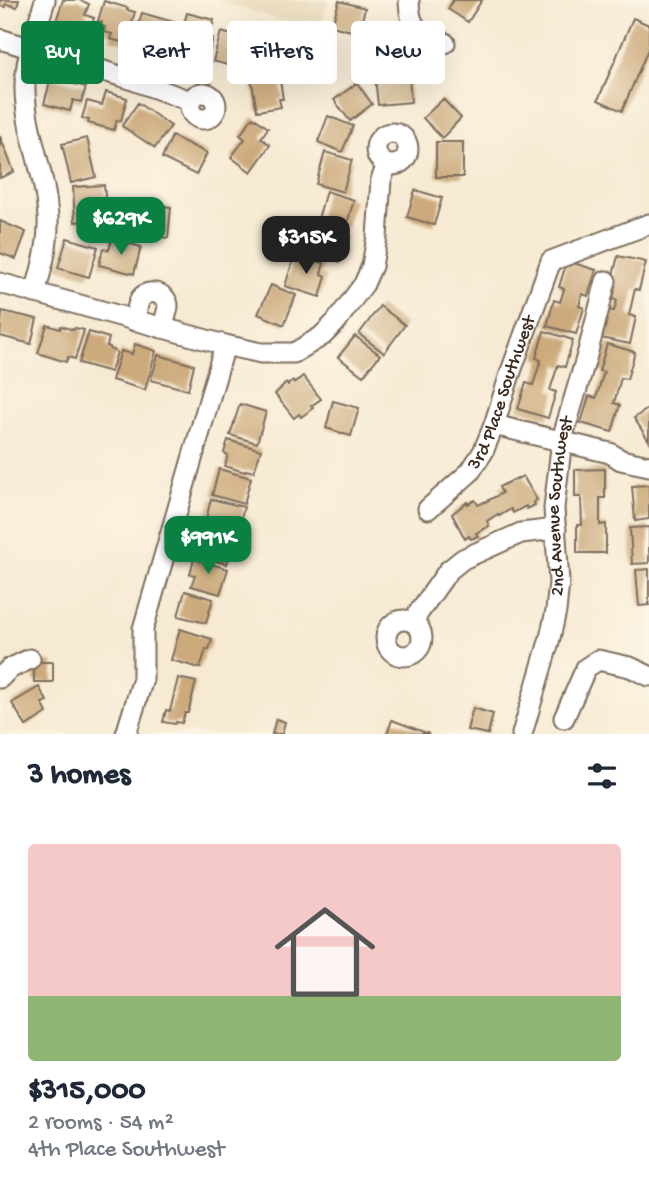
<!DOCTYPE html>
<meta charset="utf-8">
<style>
:root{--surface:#fff;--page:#f6f6f7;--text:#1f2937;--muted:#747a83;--accent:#0b8043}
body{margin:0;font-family:"Gochi Hand",sans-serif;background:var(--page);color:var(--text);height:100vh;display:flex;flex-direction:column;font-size:26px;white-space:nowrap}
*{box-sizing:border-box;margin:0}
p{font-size:23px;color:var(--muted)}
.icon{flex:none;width:38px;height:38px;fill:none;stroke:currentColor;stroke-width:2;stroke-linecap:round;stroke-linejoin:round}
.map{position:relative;height:734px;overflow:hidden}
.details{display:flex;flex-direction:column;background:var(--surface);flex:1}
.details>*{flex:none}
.hud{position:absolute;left:21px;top:21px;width:607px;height:63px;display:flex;gap:14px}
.price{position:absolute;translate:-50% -60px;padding:0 16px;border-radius:14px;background:var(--accent);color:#fff;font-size:23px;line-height:46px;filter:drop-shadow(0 2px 4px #0008)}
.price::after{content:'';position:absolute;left:50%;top:42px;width:21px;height:16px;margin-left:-10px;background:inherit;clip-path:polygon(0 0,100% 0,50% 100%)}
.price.active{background:#222;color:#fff}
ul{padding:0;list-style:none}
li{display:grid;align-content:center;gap:14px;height:371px;padding:0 28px}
li span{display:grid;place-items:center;height:217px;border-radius:7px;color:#555}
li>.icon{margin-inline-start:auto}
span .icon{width:126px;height:126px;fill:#fffc;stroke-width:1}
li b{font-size:30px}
h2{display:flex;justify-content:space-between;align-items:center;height:84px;padding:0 28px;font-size:30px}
.chip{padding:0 24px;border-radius:7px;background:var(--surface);box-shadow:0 7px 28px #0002;font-size:24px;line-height:63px}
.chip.active{background:var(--accent);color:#fff}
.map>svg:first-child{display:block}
.built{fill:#e8d9ba}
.building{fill:#ccaa7b}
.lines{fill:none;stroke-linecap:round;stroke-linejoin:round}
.minor-casing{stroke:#7d6d5d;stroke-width:23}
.minor{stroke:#fff;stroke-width:19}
.labels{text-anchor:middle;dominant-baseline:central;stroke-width:5;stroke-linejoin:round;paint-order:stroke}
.street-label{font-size:19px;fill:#3b2a1e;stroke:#fcf5e5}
</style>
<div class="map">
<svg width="649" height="734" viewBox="0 0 649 734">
<rect width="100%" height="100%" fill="#fcf5e5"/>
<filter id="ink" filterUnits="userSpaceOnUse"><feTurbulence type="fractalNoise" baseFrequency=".0143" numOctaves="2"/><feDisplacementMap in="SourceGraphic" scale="14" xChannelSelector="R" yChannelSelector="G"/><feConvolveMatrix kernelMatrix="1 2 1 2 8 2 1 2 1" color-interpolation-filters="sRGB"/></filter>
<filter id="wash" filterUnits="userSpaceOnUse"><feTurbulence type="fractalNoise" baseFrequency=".00686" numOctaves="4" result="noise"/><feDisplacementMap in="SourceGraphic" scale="28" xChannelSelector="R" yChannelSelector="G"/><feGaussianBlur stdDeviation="1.57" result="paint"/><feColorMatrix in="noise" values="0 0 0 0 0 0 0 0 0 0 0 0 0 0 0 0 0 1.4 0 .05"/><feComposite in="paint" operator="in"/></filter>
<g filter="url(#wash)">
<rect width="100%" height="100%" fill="#f7ead3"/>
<polygon class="built" points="216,0 328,0 319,32"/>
<g id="blocks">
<g class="building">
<polygon points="0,0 19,0 17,7 6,4 5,7 0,5"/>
<polygon points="63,0 80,0 89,4 85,15 94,18 89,33 69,27 70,25 56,21"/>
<polygon points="453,0 482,0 468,22 448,9"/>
<polygon points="104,1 128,8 127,10 135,12 132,22 136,23 130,44 110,39 112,34 104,32 105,27 101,26 102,22 98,21"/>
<polygon points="339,1 365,8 359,33 332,26"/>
<polygon points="142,13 177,23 168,54 133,43"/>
<polygon points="187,13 214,20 209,38 213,39 206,62 193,58 198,39 181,34"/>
<polygon points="633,18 649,25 649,47 622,111 598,100"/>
<polygon points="221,32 257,42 251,65 229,59 228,65 213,61"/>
<polygon points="277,67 278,71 281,70 283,79 280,80 283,99 279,99 281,107 257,111 250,73"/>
<polygon points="409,74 411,102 378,105 375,77"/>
<polygon points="51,78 86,87 81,102 73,100 70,111 44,104"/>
<polygon points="357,83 372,104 350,121 334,100"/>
<polygon points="106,92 127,98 121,121 117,120 114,130 88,123 89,120 82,118 87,101 102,105"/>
<polygon points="443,99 461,118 442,138 423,118"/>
<polygon points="138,103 171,126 155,148 122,126"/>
<polygon points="328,116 353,126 342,152 318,142"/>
<polygon points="253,117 268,128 261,138 270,145 251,172 231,157 245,139 240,135"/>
<polygon points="0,136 14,172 0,178"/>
<polygon points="172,136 207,153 196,175 162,158"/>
<polygon points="87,138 96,177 71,183 62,144"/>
<rect x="436" y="142" width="27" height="35"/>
<polygon points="325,152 352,160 343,192 316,184"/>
<polygon points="104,185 107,219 75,222 73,187"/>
<polygon points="415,190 442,198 434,225 407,217"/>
<polygon points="326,191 354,200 346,227 318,219"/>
<polygon points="145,204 171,207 168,238 142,235"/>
<polygon points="0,221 26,232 16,259 0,253"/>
<polygon points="316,227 345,236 341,248 344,249 340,262 308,251"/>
<polygon points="67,238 98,247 89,277 58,268"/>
<polygon points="112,239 141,247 134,274 99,265 103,249 109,250"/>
<polygon points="295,254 324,263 321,274 326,276 320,297 285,286"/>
<polygon points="618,256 646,262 639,290 635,289 629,315 636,317 630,344 601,338 603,330 604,331 609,310 614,311 617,300 613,299 616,284 611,283"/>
<polygon points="567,261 596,270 588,296 582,294 579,306 584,308 576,334 547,326 554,300 560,302 564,289 559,287"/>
<polygon points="271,285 296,295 284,325 258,314"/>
<polygon points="380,306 405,325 384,353 359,334"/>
<polygon points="2,311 37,319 31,344 0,336"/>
<polygon points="47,325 60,329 61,326 74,330 75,328 84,330 75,359 68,357 66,362 38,353"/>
<polygon points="544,331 573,340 565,367 558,365 550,390 556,392 548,418 518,409 526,383 533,385 541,360 536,358"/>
<polygon points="89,332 109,338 107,346 110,347 110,349 117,352 111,372 79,363"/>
<polygon points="355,336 380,355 363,376 338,357"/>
<polygon points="135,344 156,351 145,390 112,380 121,351 132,354"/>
<polygon points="607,344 635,352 627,379 621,378 614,403 620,405 612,432 581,423 589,396 596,398 604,372 599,371"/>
<polygon points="158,355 194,365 188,390 151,380"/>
<polygon points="303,376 321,399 311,406 313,408 301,417 299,414 294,418 275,394 286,383 288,385 293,381 294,383"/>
<polygon points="333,401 359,408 351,436 326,428"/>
<polygon points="240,404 266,412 257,443 230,435"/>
<polygon points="649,408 649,441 634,418"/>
<polygon points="228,440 261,450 254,472 246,470 245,472 225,466 228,455 224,453"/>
<polygon points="219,469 251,478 244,504 212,495"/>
<polygon points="605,469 605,498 600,498 600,525 606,524 606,553 577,553 577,525 582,525 581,497 575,497 575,470"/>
<polygon points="523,476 537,500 534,502 535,505 527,509 526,506 513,513 511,509 499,516 498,514 487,521 489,526 476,533 478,536 471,539 469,536 465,539 452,514 467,502 468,504 475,500 478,505 491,499 502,493 499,487 517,478 517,479"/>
<polygon points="649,485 649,519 635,521 632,486"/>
<polygon points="211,499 244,507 238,531 205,523"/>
<polygon points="649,527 649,563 632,564 630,528"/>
<polygon points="203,528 235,537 227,564 195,555"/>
<polygon points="194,559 228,569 220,594 191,586 195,575 190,574"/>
<polygon points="649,569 649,605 639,606 636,570"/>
<polygon points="185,591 213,599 206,623 178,616"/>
<polygon points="180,629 212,639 209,650 206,649 200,668 171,660"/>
<rect x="34" y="662" width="19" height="20"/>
<polygon points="178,678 196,682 188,713 185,713 182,723 176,722 175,724 163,722 166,710 170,711"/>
<polygon points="39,687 47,701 42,703 47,713 26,726 12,703"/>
<polygon points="473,708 493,714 488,734 467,730"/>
<polygon points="276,719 285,722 282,734 272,734"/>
<polygon points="392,720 429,734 387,734"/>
</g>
</g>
</g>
<g filter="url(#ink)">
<use href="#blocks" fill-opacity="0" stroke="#7d6d5d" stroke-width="2"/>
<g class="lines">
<defs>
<g id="minor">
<path d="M 409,0 C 410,31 418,32 445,43"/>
<polyline points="0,39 133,80 190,101"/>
<circle cx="203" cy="106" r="13"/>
<circle cx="392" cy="149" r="16"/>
<polyline points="0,283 225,345 261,353 294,353 322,336 335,323 364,284 372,266 377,237 381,180 387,165"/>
<path d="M 35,293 C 42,268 49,244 48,218 C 46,174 26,134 25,90 C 24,60 37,29 45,0"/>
<path d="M 135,321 C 136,314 137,304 141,298 C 149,288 166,293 168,305 C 168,312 164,321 162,328"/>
<polyline points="494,425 610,453 621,460 649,466"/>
<path id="s1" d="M 428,509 L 470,472 L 483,452 L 494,425 L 510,374 L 551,261 L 649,224"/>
<circle cx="404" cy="638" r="18"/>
<polyline points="412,622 448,571 463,559 521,533 556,529"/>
<polyline points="0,678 9,669 30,659"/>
<polyline points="564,718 586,668 598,660 630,667 649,676"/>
<polyline points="126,734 143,679 143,629 225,345"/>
<path id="s2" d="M 522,734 L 550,638 L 556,611 L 559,582 L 554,508 L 562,439 L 587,355 L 606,281"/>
</g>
</defs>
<use href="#minor" class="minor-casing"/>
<use href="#minor" class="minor"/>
</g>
</g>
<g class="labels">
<g class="street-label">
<text stroke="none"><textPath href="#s1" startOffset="142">3rd Place Southwest</textPath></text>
<text stroke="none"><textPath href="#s2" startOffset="233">2nd Avenue Southwest</textPath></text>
</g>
</g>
</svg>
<b class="price" style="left:121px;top:257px">$629K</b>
<b class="price active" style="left:306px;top:276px">$315K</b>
<b class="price" style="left:208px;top:576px">$991K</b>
<div class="hud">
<a class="chip active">Buy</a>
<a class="chip">Rent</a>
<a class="chip">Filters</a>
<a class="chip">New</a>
</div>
</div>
<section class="details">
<h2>3 homes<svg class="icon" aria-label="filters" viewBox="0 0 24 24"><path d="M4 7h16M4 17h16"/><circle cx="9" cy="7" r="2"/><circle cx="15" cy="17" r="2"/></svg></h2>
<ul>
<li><span style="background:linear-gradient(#f6c9c9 70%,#8fb573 0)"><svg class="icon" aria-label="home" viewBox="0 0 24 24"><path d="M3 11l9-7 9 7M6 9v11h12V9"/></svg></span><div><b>$315,000</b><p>2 rooms · 54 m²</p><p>4th Place Southwest</p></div></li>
</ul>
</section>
